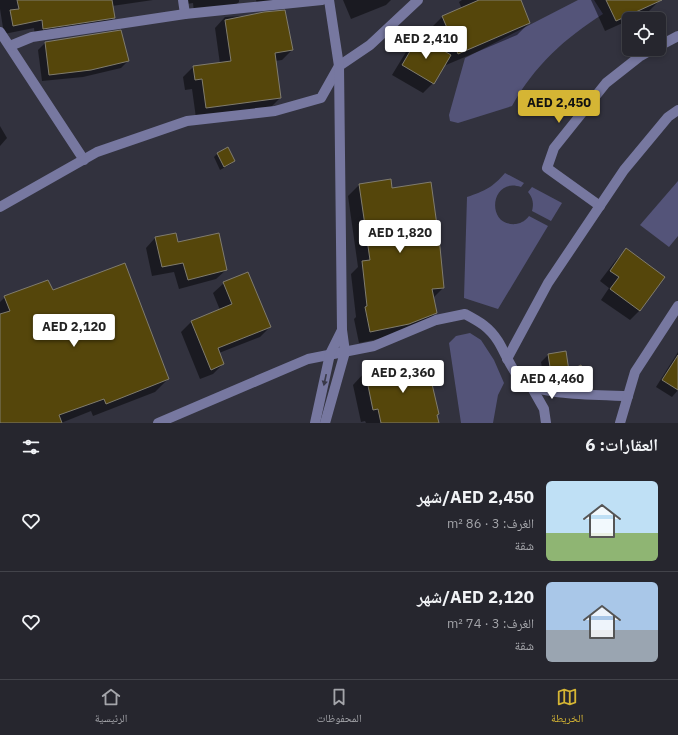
<!DOCTYPE html>
<html lang="ar">
<meta charset="utf-8">
<style>
:root{--surface:#26262e;--page:#2e2e36;--text:#f1f3f6;--muted:#a4a5aa;--line:#42434a;--accent:#d5b534}
body{margin:0;font-family:"IBM Plex Sans","Noto Naskh Arabic",sans-serif;background:var(--page);color:var(--text);direction:rtl;height:100vh;display:flex;flex-direction:column;font-size:15px;white-space:nowrap}
*{box-sizing:border-box;margin:0}
p{font-size:13px;color:var(--muted)}
.icon{flex:none;width:22px;height:22px;fill:none;stroke:currentColor;stroke-width:2;stroke-linecap:round;stroke-linejoin:round}
.map{position:relative;height:423px;overflow:hidden;direction:ltr}
.panel{display:flex;flex-direction:column;background:var(--surface);flex:1}
.panel>*{flex:none}
.buttons{position:absolute;left:622px;top:12px;display:grid;gap:8px}
.buttons a{display:grid;place-items:center;width:44px;height:44px;border-radius:6px;background:var(--surface);box-shadow:0 2px 6px #0003,0 0 0 1px var(--line);font-size:20px}
.price{position:absolute;translate:-50% -34px;padding:0 9px;border-radius:4px;background:#fff;color:#222;font-size:13px;line-height:26px;filter:drop-shadow(0 1px 2px #0008)}
.price::after{content:'';position:absolute;left:50%;top:24px;width:12px;height:9px;margin-left:-6px;background:inherit;clip-path:polygon(0 0,100% 0,50% 100%)}
.price.selected{background:var(--accent);color:#111}
ul{padding:0;list-style:none}
li{display:flex;align-items:center;gap:12px;height:100px;padding:0 20px}
li+li{border-top:1px solid var(--line)}
li span{display:grid;place-items:center;flex:none;width:112px;height:80px;border-radius:6px;color:#555}
li>.icon{margin-inline-start:auto}
span .icon{width:48px;height:48px;fill:#fffc;stroke-width:1}
li b{font-size:17px}
h2{display:flex;justify-content:space-between;align-items:center;height:48px;padding:0 20px;font-size:17px}
.dock{display:flex;justify-content:space-around;align-items:center;height:56px;border-top:1px solid var(--line);background:var(--surface);font-size:11px;color:var(--muted)}
.dock a{display:grid;justify-items:center;gap:2px}
.dock .selected{color:var(--accent)}
.map>svg:first-child{display:block}
.green{fill:#545479}
.shadow{fill:#0007}
.building{fill:#55460b;stroke:#807c6e}
.lines{fill:none;stroke-linecap:round;stroke-linejoin:round}
.minor{stroke:#7778a0;stroke-width:10}
.oneway{fill:#393948}
</style>
<div class="map">
<svg width="678" height="423" viewBox="0 0 678 423">
<rect width="100%" height="100%" fill="#32323e"/>
<g class="green">
<path d="M 578,0 L 594,0 L 603,14 C 565,38 534,66 512,106 L 458,123 L 450,121 L 449,115 L 465,58 Z"/>
<path d="M 505,173 L 524,183 L 521,187 C 490,176 485,227 516,224 C 522,223 526,220 529,216 L 548,226 L 498,309 L 464,298 L 467,197 C 485,191 493,187 505,173 Z"/>
<polygon points="678,181 678,236 669,247 640,225"/>
<path d="M 532,187 L 562,203 L 551,221 L 532,211 C 534,204 533,198 528,192 Z"/>
<polygon points="470,333 481,340 494,360 504,383 498,395 493,423 461,423 449,343 456,336"/>
</g>
<g class="shadow">
<polygon points="0,0 153,0 112,6 114,18 106,26 35,37 34,28 4,34 0,9"/>
<polygon points="180,0 239,0 239,2 231,9 194,12 193,3 181,5"/>
<polygon points="256,0 288,0 258,7"/>
<polygon points="343,0 391,0 386,5 351,19"/>
<polygon points="462,0 520,0 529,23 517,35 446,65 445,63 433,83 423,93 392,75 409,47 419,37 438,48 430,29 442,17 462,9 459,2"/>
<polygon points="591,0 659,0 659,1 649,11 605,31"/>
<polygon points="242,16 242,17 292,50 282,60 275,61 280,98 270,108 196,118 192,89 185,90 183,77 193,67 220,64 215,28 225,17"/>
<polygon points="45,43 128,61 121,68 83,77 42,81 38,50"/>
<polygon points="0,126 7,138 0,146"/>
<polygon points="228,149 234,161 231,164 220,170 214,157 217,154"/>
<polygon points="359,185 391,190 443,288 433,298 436,313 425,324 397,335 359,343 354,319 356,317 351,274 358,267 348,196"/>
<polygon points="155,238 177,243 226,270 216,279 179,289 174,272 152,276 146,248"/>
<polygon points="626,250 640,310 630,320 601,300 609,288 600,281 616,260"/>
<polygon points="224,283 270,327 260,337 219,353 223,364 213,374 200,379 181,332 191,322 220,310 213,293"/>
<polygon points="52,291 168,379 155,392 93,416 91,411 61,423 0,423 0,302 5,297"/>
<polygon points="678,352 678,390 672,397 656,387"/>
<polygon points="548,355 568,372 585,376 578,383 570,387 563,394 556,393 546,373 543,374 541,362"/>
<polygon points="412,370 434,383 431,386 438,423 366,423 365,421 361,422 353,385 365,372"/>
</g>
<g class="building">
<polygon points="17,0 112,0 115,18 43,29 42,20 13,26 10,10 19,9"/>
<polygon points="479,0 521,0 530,23 458,54 442,16"/>
<polygon points="606,0 662,0 616,21"/>
<polygon points="285,10 293,50 275,53 281,98 206,108 202,79 195,80 193,66 231,61 225,20 264,12"/>
<polygon points="121,30 129,61 91,70 49,75 45,42"/>
<polygon points="419,36 451,55 434,84 402,65"/>
<polygon points="228,147 235,161 224,167 217,153"/>
<polygon points="391,179 392,188 431,182 440,247 444,288 432,289 437,313 409,324 370,332 365,307 367,306 362,261 370,260 359,184"/>
<polygon points="176,233 178,242 219,233 227,270 188,280 183,263 162,267 155,237"/>
<polygon points="626,248 665,277 640,311 610,289 619,277 610,271"/>
<polygon points="125,263 169,379 106,404 104,399 59,415 62,423 0,423 0,314 10,311 4,296 48,280 53,290"/>
<polygon points="248,272 271,327 218,348 224,364 211,370 191,321 232,304 223,282"/>
<polygon points="566,351 569,371 581,365 586,376 571,384 571,387 563,386 553,367 550,367 548,354"/>
<polygon points="678,355 678,390 662,380"/>
<polygon points="412,361 413,369 432,365 435,383 432,384 439,414 437,415 439,423 381,423 378,409 373,410 365,371"/>
</g>
<g class="lines">
<g class="minor">
<polyline points="183,0 185,14"/>
<polyline points="0,32 84,160"/>
<polyline points="10,46 32,37 185,14 322,0"/>
<polyline points="659,46 678,36"/>
<polyline points="600,206 547,168 554,148 606,83 639,57 653,49"/>
<polyline points="0,207 97,152 187,121 275,111 321,98 339,66 370,45 418,0"/>
<polyline points="507,359 548,283 624,170 668,117 678,110"/>
<polyline points="531,386 544,409 546,423"/>
<path d="M 158,423 L 308,359 L 374,346 L 436,320 L 465,314 C 480,322 489,327 498,341 C 505,352 512,372 522,381 C 541,396 603,395 628,396"/>
<polyline points="315,423 330,354 342,330"/>
<polyline points="325,423 345,352 342,330 339,66 329,0"/>
<polyline points="620,423 635,372 678,306"/>
</g>
</g>
<defs><path id="oneway-solid" d="M-6-.8H1V-3.2L6.5 0L1 3.2V.8H-6Z"/></defs>
<use class="oneway" href="#oneway-solid" transform="translate(325 380) rotate(102)"/>
</svg>
<div class="buttons">
<a><svg class="icon" aria-label="locate" viewBox="0 0 24 24"><circle cx="12" cy="12" r="6"/><path d="M12 2v4M12 18v4M2 12h4M18 12h4"/></svg></a>
</div>
<b class="price" style="left:426px;top:60px">AED 2,410</b>
<b class="price selected" style="left:559px;top:124px">AED 2,450</b>
<b class="price" style="left:400px;top:254px">AED 1,820</b>
<b class="price" style="left:74px;top:348px">AED 2,120</b>
<b class="price" style="left:403px;top:394px">AED 2,360</b>
<b class="price" style="left:552px;top:400px">AED 4,460</b>
</div>
<section class="panel">
<h2>العقارات: 6<svg class="icon" aria-label="filters" viewBox="0 0 24 24"><path d="M4 7h16M4 17h16"/><circle cx="9" cy="7" r="2"/><circle cx="15" cy="17" r="2"/></svg></h2>
<ul>
<li><span style="background:linear-gradient(#bfe0f5 65%,#8fb573 0)"><svg class="icon" aria-label="home" viewBox="0 0 24 24"><path d="M3 11l9-7 9 7M6 9v11h12V9"/></svg></span><div><b>AED 2,450/شهر</b><p>الغرف: 3 · 86 m²</p><p>شقة</p></div><svg class="icon" aria-label="heart" viewBox="0 0 24 24"><path d="M12 20l-8-8c-3-5 5-10 8-4 3-6 11-1 8 4z"/></svg></li>
<li><span style="background:linear-gradient(#a9c7e8 60%,#9aa5b1 0)"><svg class="icon" aria-label="home" viewBox="0 0 24 24"><path d="M3 11l9-7 9 7M6 9v11h12V9"/></svg></span><div><b>AED 2,120/شهر</b><p>الغرف: 3 · 74 m²</p><p>شقة</p></div><svg class="icon" aria-label="heart" viewBox="0 0 24 24"><path d="M12 20l-8-8c-3-5 5-10 8-4 3-6 11-1 8 4z"/></svg></li>
</ul>
</section>
<nav class="dock">
<a class="selected"><svg class="icon" aria-label="map" viewBox="0 0 24 24"><path d="M3 6l6-2 6 2 6-2v14l-6 2-6-2-6 2zM9 4v14M15 6v14"/></svg>الخريطة</a>
<a><svg class="icon" aria-label="saved" viewBox="0 0 24 24"><path d="M7 4h10v16l-5-4-5 4z"/></svg>المحفوظات</a>
<a><svg class="icon" aria-label="home" viewBox="0 0 24 24"><path d="M3 11l9-7 9 7M6 9v11h12V9"/></svg>الرئيسية</a>
</nav>
